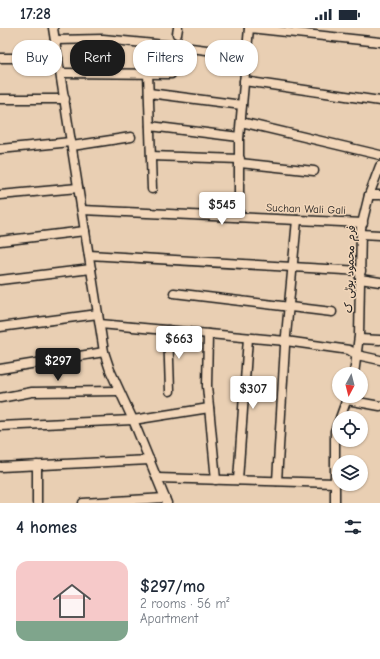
<!DOCTYPE html>
<meta charset="utf-8">
<style>
:root{--surface:#fff;--page:#f2f2f3;--text:#1f2937;--muted:#747a83;--line:#e0e1e3;--accent:#1c1c1c}
body{margin:0;font-family:"Comic Neue","Playpen Sans Arabic",sans-serif;background:var(--page);color:var(--text);height:100vh;display:flex;flex-direction:column;font-size:15px;white-space:nowrap}
*{box-sizing:border-box;margin:0}
p{font-size:13px;color:var(--muted)}
.icon{flex:none;width:22px;height:22px;fill:none;stroke:currentColor;stroke-width:2;stroke-linecap:round;stroke-linejoin:round}
.map{position:relative;height:475px;overflow:hidden}
.sheet{display:flex;flex-direction:column;background:var(--surface);flex:1}
.sheet>*{flex:none}
.banner{position:absolute;left:12px;top:12px;width:356px;height:36px;display:flex;gap:8px}
.needle{width:26px;rotate:187deg}
.tools{position:absolute;left:332px;top:339px;display:grid;gap:8px}
.tools a{display:grid;place-items:center;width:36px;height:36px;border-radius:50%;background:var(--surface);box-shadow:0 1px 3px #0004;font-size:20px}
.price{position:absolute;translate:-50% -34px;padding:0 9px;border-radius:4px;background:#fff;color:#222;font-size:13px;line-height:26px;filter:drop-shadow(0 1px 2px #0008)}
.price::after{content:'';position:absolute;left:50%;top:24px;width:12px;height:9px;margin-left:-6px;background:inherit;clip-path:polygon(0 0,100% 0,50% 100%)}
.price.selected{background:var(--accent);color:#fff}
ul{padding:0;list-style:none}
li{display:flex;align-items:center;gap:12px;height:100px;padding:0 16px}
li+li{border-top:1px solid var(--line)}
li span{display:grid;place-items:center;flex:none;width:112px;height:80px;border-radius:12px;color:#555}
li>.icon{margin-inline-start:auto}
span .icon{width:48px;height:48px;fill:#fffc;stroke-width:1}
li b{font-size:17px}
h2{display:flex;justify-content:space-between;align-items:center;height:48px;padding:0 16px;font-size:17px}
.chip{padding:0 14px;border-radius:16px;background:var(--surface);box-shadow:0 1px 3px #0004;font-size:14px;line-height:36px}
.chip.selected{background:var(--accent);color:#fff}
.status{display:flex;justify-content:space-between;align-items:center;height:28px;padding:0 20px;background:var(--surface);direction:ltr}
.status svg{height:11px;fill:currentColor}
.map>svg:first-child{display:block}
.lines{fill:none;stroke-linecap:round;stroke-linejoin:round}
.minor-casing{stroke:#1c1c1c;stroke-width:11}
.minor{stroke:#f2d6b9;stroke-width:8}
.labels{text-anchor:middle;dominant-baseline:central;stroke-width:3;stroke-linejoin:round;paint-order:stroke}
.street-label{font-size:11px;fill:#1c1c1c;stroke:#f2d6b9}
</style>
<div class="status"><b>17:28</b><svg viewBox="0 0 49 12"><path d="M0 12V9h3v3zM5 12V6h3v6zM10 12V3h3v9zM15 12V0h3v12zM26 1h20v11H26zM47 4h2v5h-2z"/></svg></div>
<div class="map">
<svg width="380" height="475" viewBox="0 0 380 475">
<rect width="100%" height="100%" fill="#e9cfb3"/>
<filter id="ink" filterUnits="userSpaceOnUse"><feTurbulence type="fractalNoise" baseFrequency=".025" numOctaves="2"/><feDisplacementMap in="SourceGraphic" scale="8" xChannelSelector="R" yChannelSelector="G"/><feConvolveMatrix kernelMatrix="1 2 1 2 8 2 1 2 1" color-interpolation-filters="sRGB"/></filter>
<g filter="url(#ink)">
<g class="lines">
<defs>
<g id="minor">
<polyline points="53,0 104,324 110,342 133,392 167,475"/>
<polyline points="249,0 380,14"/>
<polyline points="177,6 178,0"/>
<polyline points="55,12 103,11 175,18 171,46 61,45"/>
<polyline points="175,18 246,27"/>
<polyline points="0,30 58,30"/>
<polyline points="148,45 152,161"/>
<polyline points="244,53 380,73"/>
<polyline points="149,65 242,77"/>
<polyline points="0,71 65,71"/>
<polyline points="241,94 380,127"/>
<polyline points="150,98 239,109"/>
<polyline points="72,118 131,109"/>
<polyline points="0,121 71,114"/>
<polyline points="151,128 240,131"/>
<polyline points="240,135 314,143"/>
<polyline points="0,167 78,160"/>
<polyline points="369,167 380,167"/>
<polyline points="82,182 363,195"/>
<polyline points="239,189 239,111 249,0"/>
<polyline points="361,206 380,207"/>
<polyline points="0,213 85,203"/>
<polyline points="89,227 361,243"/>
<polyline points="360,251 380,254"/>
<polyline points="0,252 91,241"/>
<polyline points="174,265 332,284"/>
<polyline points="100,296 286,313 349,322 357,327 380,332"/>
<polyline points="0,299 98,286"/>
<polyline points="168,302 170,363"/>
<polyline points="208,306 207,358 216,452"/>
<polyline points="359,311 380,312"/>
<polyline points="0,341 104,324"/>
<polyline points="354,346 359,308 361,200 369,167 380,138"/>
<polyline points="0,370 32,364 118,363"/>
<polyline points="347,372 380,378"/>
<polyline points="340,390 348,368"/>
<polyline points="0,398 133,392 209,380"/>
<polyline points="37,437 37,475"/>
<polyline points="0,439 150,432"/>
<polyline points="157,450 335,455"/>
<polyline points="238,452 248,310"/>
<polyline points="277,453 285,318 297,192"/>
<polyline points="83,475 165,470"/>
<polyline points="335,475 335,403 339,393"/>
</g>
</defs>
<use href="#minor" class="minor-casing"/>
<use href="#minor" class="minor"/>
</g>
</g>
<g class="labels">
<g class="street-label">
<text transform="translate(306 181) rotate(2)">Suchan Wali Gali</text>
<text transform="translate(350 241) rotate(-88)">فرم محمود بوٹی ک</text>
</g>
</g>
</svg>
<div class="tools">
<a><svg class="needle" viewBox="-14 -14 28 28"><path d="M0-13l5 13h-10z" fill="#e53935"/><path d="M0 13l5-13h-10z" fill="#747a83"/></svg></a>
<a><svg class="icon" aria-label="locate" viewBox="0 0 24 24"><circle cx="12" cy="12" r="6"/><path d="M12 2v4M12 18v4M2 12h4M18 12h4"/></svg></a>
<a><svg class="icon" aria-label="layers" viewBox="0 0 24 24"><path d="M12 4l9 5-9 5-9-5zM3 14l9 5 9-5"/></svg></a>
</div>
<b class="price" style="left:222px;top:198px">$545</b>
<b class="price" style="left:179px;top:332px">$663</b>
<b class="price selected" style="left:58px;top:354px">$297</b>
<b class="price" style="left:253px;top:382px">$307</b>
<div class="banner">
<a class="chip">Buy</a>
<a class="chip selected">Rent</a>
<a class="chip">Filters</a>
<a class="chip">New</a>
</div>
</div>
<section class="sheet">
<h2>4 homes<svg class="icon" aria-label="filters" viewBox="0 0 24 24"><path d="M4 7h16M4 17h16"/><circle cx="9" cy="7" r="2"/><circle cx="15" cy="17" r="2"/></svg></h2>
<ul>
<li><span style="background:linear-gradient(#f6c9c9 75%,#7fa58c 0)"><svg class="icon" aria-label="home" viewBox="0 0 24 24"><path d="M3 11l9-7 9 7M6 9v11h12V9"/></svg></span><div><b>$297/mo</b><p>2 rooms · 56 m²</p><p>Apartment</p></div></li>
</ul>
</section>
